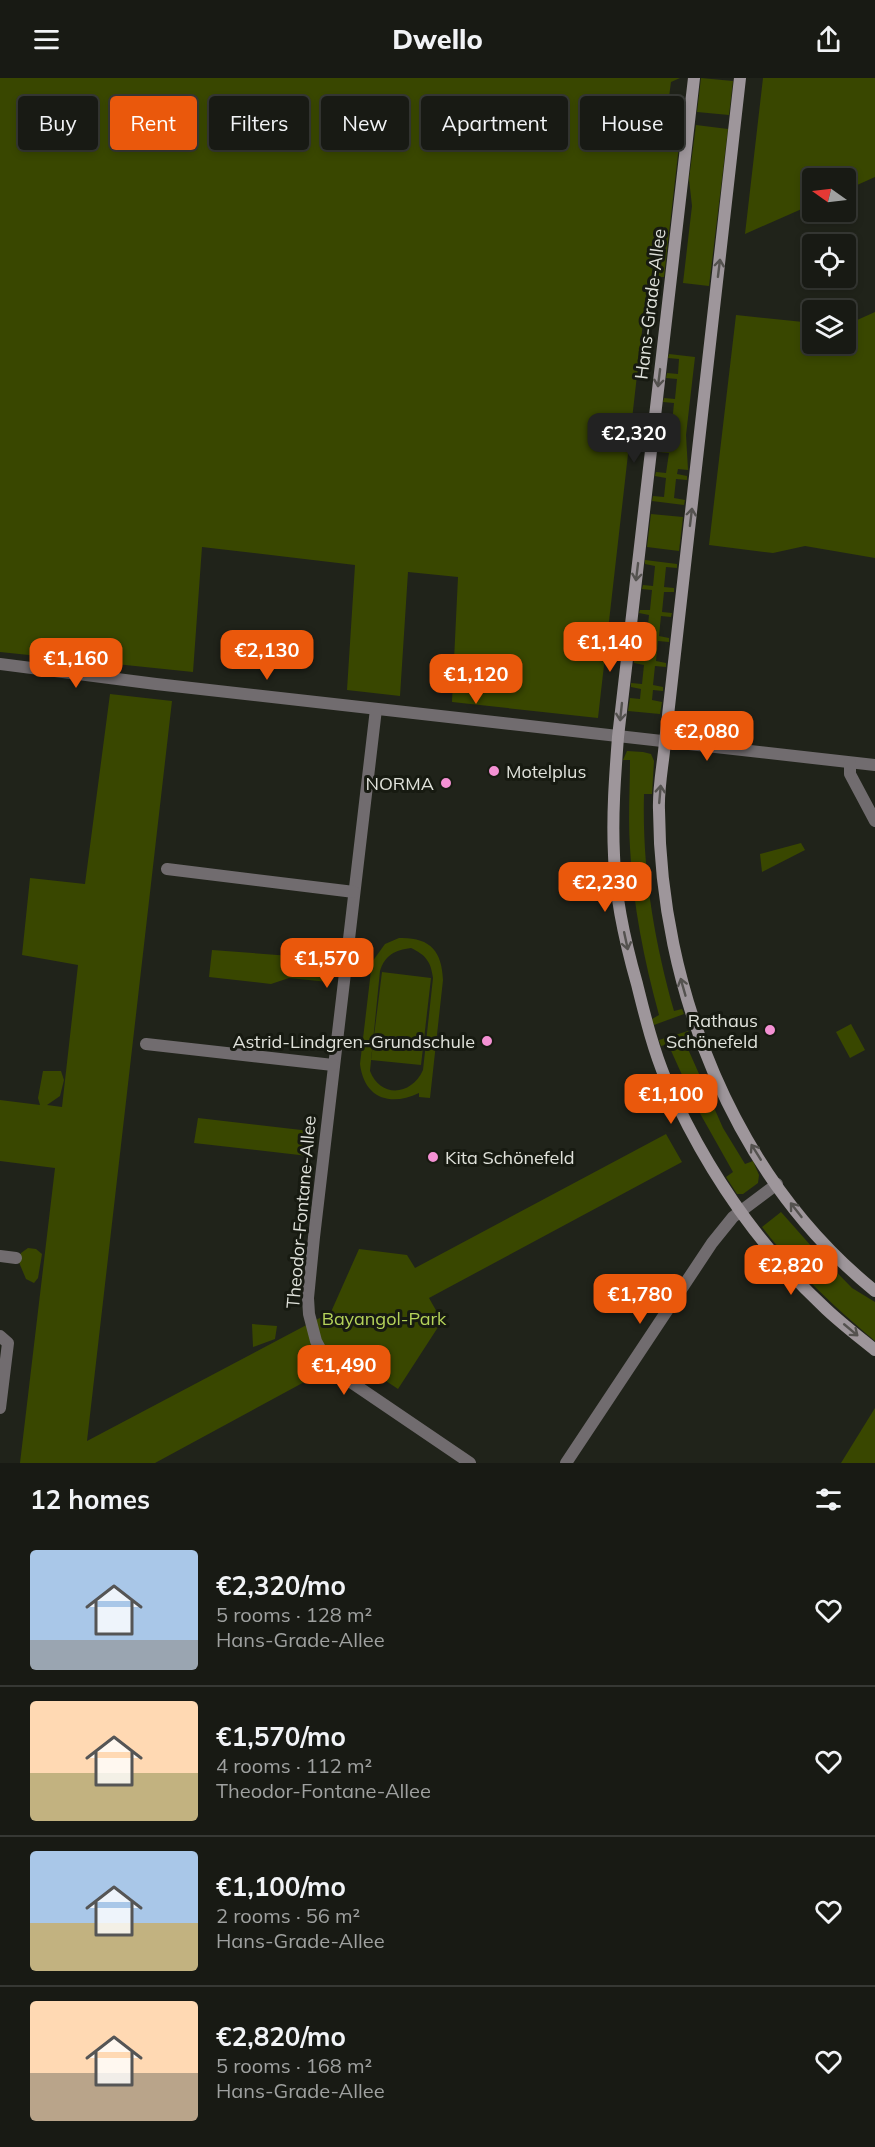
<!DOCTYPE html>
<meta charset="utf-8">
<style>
:root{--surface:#181a14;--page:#21231d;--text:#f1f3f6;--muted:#9fa1a0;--line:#363834;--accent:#ea580c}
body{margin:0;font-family:Mulish,sans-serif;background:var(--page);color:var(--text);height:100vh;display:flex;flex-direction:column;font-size:22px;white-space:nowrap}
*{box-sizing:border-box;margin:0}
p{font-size:20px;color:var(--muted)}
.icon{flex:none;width:33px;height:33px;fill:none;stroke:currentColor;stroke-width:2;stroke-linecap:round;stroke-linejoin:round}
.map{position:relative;height:1385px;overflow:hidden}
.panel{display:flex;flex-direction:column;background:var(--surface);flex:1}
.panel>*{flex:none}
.guide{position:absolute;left:18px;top:18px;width:840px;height:54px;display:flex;gap:12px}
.needle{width:39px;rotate:284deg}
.tools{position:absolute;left:802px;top:90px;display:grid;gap:12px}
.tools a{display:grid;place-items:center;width:54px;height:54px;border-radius:6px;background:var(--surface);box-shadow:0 3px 9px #0003,0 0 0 2px var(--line);font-size:30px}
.price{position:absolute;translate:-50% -51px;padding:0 14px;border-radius:12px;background:var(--accent);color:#fff;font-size:20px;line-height:39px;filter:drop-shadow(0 2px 3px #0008)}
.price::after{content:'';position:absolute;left:50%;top:36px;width:18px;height:14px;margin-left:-9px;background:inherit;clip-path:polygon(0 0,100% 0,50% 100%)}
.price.selected{background:#222;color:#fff}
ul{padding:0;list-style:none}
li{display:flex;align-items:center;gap:18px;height:150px;padding:0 30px}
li+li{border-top:2px solid var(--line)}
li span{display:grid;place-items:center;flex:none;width:168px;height:120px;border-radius:6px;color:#555}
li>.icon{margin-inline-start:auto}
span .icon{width:72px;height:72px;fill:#fffc;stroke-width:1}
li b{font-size:26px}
h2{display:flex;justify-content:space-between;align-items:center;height:72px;padding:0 30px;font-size:26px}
.chip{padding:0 21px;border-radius:6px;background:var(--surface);box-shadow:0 3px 9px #0003,0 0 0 2px var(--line);font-size:21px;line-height:54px}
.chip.selected{background:var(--accent);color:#fff}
header{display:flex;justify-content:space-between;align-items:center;height:78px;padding:0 30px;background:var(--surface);font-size:27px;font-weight:800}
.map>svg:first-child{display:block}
.green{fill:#394700;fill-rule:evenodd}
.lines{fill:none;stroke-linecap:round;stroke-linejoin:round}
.street{stroke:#716c6f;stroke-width:12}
.secondary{stroke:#9e969b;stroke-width:12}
.oneway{stroke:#54524f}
.poi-dot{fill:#f491d4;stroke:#171a11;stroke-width:2}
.labels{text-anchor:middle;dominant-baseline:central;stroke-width:6;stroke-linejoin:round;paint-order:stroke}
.street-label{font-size:18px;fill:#e0e2db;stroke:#171a11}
.poi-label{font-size:18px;fill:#e0e2db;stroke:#171a11;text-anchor:end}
.park-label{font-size:18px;fill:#b5d35a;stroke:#171a11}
</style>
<header><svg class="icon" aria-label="menu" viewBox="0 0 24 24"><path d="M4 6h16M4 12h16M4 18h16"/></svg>Dwello<svg class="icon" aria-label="share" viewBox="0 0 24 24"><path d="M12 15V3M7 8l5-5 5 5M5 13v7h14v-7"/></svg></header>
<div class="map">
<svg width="875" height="1385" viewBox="0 0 875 1385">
<rect width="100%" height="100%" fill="#20231a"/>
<g class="green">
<path d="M 0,0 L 680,0 L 671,4 L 669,19 C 680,27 677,36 675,48 L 681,50 L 664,199 L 658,199 L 654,222 L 645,227 L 598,640 L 452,624 L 458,499 L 408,494 L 400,618 L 347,612 L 355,487 L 202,469 L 193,594 L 0,574 Z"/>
<polygon points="701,0 733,3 729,37 697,34"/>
<polygon points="763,0 875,0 875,99 846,112 846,100 813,100 813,126 745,156"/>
<polygon points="696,47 728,51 709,208 683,205 692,128 689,101"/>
<polygon points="875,234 875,480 805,468 773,475 709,467 736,237 813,245 813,266 846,266 846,247"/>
<polygon points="669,276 695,279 686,357 688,392 678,391 677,396 687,398 687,402 676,401 674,420 685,422 684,427 652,423 653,418 664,419 666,400 655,398 656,394 666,395 669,375 658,374 658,370 669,371 672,351 661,349 661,345 672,346 674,325 663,324 664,320 675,321 677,301 666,300 667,295 678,296 679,281 668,280"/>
<polygon points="651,436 683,439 679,473 647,469"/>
<polygon points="645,482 677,486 677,490 666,489 664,509 674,510 674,514 664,514 662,534 672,535 671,539 661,538 659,558 669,560 669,564 658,563 656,583 666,585 666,589 655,588 653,607 663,609 663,613 653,612 652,622 662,624 660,636 628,633 630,620 640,621 641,611 631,609 631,605 642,606 644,587 634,585 634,581 644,582 647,561 636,560 637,556 647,557 649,537 639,535 640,532 650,532 652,512 642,511 643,507 653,508 655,488 645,486"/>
<polygon points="110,616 172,623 87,1363 331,1234 359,1171 407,1177 415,1190 666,1056 682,1084 429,1220 442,1243 398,1311 356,1283 321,1295 155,1385 20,1385 55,1090 0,1083 0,1022 40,1027 38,1020 43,993 61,993 64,1002 60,1018 47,1027 62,1029 78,887 22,877 30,800 85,806"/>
<path d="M 627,673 L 643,674 L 651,676 L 654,683 L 652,716 L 644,716 C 642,791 654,862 674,933 L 682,931 L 684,936 L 654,947 L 652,941 L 659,937 C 644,882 633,827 630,770 C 628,741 630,711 630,682 L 623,682 Z"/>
<polygon points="801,765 805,772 762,794 760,776"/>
<path d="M 399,860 C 430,859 442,873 443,902 L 430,1020 L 419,1019 L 419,1015 C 390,1029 364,1020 360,986 L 372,884 L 385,866 ZM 411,870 C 426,877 431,884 433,900 L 423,992 C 412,1017 381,1021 370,993 L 380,893 C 385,877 395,872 411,870 Z"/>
<polygon points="212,872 331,881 328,904 289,900 271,906 209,899"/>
<polygon points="382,894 431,900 421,987 371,982"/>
<polygon points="851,946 865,972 850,980 836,954"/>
<polygon points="688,953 690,958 684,962 723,1050 745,1086 753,1083 759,1097 758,1105 743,1116 737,1116 726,1099 733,1094 697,1030 668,966 661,968 659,962"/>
<polygon points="198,1040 310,1053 308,1078 194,1065"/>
<path d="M 781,1134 L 812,1169 L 852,1210 L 875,1224 L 875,1263 C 833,1228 795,1192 762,1149 Z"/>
<polygon points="28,1170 36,1171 42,1176 38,1200 34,1205 26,1201 18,1182 21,1175"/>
<polygon points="252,1246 277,1248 275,1261 253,1269"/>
<polygon points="875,1330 875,1385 841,1385"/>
</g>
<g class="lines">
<g class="street">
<polyline points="0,586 156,606 875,687"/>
<polyline points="376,631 314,1159 308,1220 309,1236 316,1263 325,1280 339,1296 470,1385"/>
<polyline points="850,685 850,696 875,743"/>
<polyline points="167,791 354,814"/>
<polyline points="146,966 333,987"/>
<polyline points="0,1178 16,1180"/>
<polyline points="0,1258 8,1265 0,1330"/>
<polyline points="566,1385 712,1165 733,1139 777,1106"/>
</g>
<g class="secondary">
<path d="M 694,0 L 618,659 C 615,698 612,737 614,777 C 615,820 625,864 637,906 C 645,938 653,971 666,1002 C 704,1088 757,1167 826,1231 C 842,1246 859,1259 875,1272"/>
<path d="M 740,0 L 665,664 C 663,687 658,710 659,732 C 660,910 734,1099 875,1213"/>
</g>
</g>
<defs><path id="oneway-shaft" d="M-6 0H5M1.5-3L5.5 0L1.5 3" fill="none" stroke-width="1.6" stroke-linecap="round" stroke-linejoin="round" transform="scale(1.5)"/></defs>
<g class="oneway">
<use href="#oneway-shaft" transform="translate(719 190) rotate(-83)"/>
<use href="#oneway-shaft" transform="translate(659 300) rotate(97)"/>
<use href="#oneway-shaft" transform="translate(691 439) rotate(-83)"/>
<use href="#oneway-shaft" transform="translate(637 494) rotate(97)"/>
<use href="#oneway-shaft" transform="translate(621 634) rotate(96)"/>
<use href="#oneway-shaft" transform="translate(660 716) rotate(-85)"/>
<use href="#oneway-shaft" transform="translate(626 863) rotate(78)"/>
<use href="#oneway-shaft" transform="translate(683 909) rotate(-106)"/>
<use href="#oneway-shaft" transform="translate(756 1074) rotate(-122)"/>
<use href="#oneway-shaft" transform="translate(796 1132) rotate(-128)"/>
<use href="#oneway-shaft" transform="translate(851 1252) rotate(40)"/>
</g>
<g class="poi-dot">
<circle cx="494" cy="693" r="6"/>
<circle cx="446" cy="705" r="6"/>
<circle cx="770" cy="952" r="6"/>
<circle cx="487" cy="963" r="6"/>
<circle cx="433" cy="1079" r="6"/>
</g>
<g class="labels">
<g class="street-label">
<text transform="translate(650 226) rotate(-83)">Hans-Grade-Allee</text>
<text transform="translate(301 1134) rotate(-85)">Theodor-Fontane-Allee</text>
</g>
<g class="poi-label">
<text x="506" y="693" text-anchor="start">Motelplus</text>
<text x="434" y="705">NORMA</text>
<text x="758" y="942">Rathaus<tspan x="758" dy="21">Schönefeld</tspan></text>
<text x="475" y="963">Astrid-Lindgren-Grundschule</text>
<text x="445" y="1079" text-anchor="start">Kita Schönefeld</text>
</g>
<g class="park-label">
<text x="384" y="1240">Bayangol-Park</text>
</g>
</g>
</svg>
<div class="tools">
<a><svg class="needle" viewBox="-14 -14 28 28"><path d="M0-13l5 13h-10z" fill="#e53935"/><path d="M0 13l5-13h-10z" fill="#9fa1a0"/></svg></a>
<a><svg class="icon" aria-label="locate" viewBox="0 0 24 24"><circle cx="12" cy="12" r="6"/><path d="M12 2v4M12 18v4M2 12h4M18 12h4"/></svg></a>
<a><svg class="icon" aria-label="layers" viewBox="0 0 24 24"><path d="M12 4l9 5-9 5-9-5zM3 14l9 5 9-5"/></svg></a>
</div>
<b class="price selected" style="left:634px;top:386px">€2,320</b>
<b class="price" style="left:610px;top:595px">€1,140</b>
<b class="price" style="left:267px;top:603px">€2,130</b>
<b class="price" style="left:76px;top:611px">€1,160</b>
<b class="price" style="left:476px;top:627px">€1,120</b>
<b class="price" style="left:707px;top:684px">€2,080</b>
<b class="price" style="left:605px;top:835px">€2,230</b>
<b class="price" style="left:327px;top:911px">€1,570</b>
<b class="price" style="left:671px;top:1047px">€1,100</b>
<b class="price" style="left:791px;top:1218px">€2,820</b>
<b class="price" style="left:640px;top:1247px">€1,780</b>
<b class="price" style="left:344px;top:1318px">€1,490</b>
<div class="guide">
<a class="chip">Buy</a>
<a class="chip selected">Rent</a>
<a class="chip">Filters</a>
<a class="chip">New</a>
<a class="chip">Apartment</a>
<a class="chip">House</a>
</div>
</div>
<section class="panel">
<h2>12 homes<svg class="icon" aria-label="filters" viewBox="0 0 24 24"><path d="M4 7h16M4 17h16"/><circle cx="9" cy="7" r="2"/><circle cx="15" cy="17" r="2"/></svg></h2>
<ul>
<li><span style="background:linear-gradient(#a9c7e8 75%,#9aa5b1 0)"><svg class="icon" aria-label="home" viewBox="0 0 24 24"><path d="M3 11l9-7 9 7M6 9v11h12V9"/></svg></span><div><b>€2,320/mo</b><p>5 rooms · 128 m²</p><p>Hans-Grade-Allee</p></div><svg class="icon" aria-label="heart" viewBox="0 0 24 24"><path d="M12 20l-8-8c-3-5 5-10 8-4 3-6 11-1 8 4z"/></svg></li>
<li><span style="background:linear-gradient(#ffd9b3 60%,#c2b280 0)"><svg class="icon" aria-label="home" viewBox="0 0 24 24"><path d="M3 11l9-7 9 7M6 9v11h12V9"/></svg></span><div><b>€1,570/mo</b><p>4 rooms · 112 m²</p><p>Theodor-Fontane-Allee</p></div><svg class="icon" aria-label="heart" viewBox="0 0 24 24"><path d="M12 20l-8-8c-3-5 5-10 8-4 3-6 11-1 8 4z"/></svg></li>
<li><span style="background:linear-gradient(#a9c7e8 60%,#c2b280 0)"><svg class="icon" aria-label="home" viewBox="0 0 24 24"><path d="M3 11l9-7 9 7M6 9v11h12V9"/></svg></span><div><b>€1,100/mo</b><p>2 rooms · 56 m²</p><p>Hans-Grade-Allee</p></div><svg class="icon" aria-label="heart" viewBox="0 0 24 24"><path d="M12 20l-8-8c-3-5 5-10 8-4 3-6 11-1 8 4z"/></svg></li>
<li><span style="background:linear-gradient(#ffd9b3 60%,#b9a48a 0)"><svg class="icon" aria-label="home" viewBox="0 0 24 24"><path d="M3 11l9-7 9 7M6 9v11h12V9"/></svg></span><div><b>€2,820/mo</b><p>5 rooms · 168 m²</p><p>Hans-Grade-Allee</p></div><svg class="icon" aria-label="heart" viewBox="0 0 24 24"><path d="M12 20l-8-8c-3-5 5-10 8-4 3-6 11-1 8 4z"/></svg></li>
</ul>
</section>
